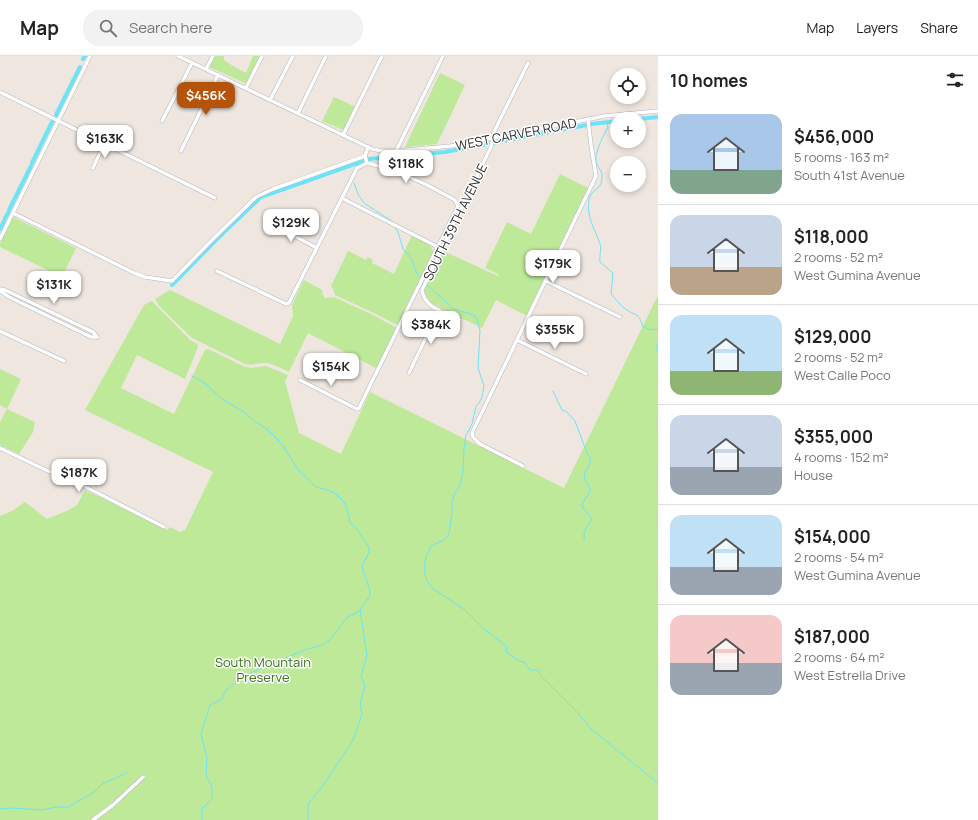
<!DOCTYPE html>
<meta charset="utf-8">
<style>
:root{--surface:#fff;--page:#f2f2f2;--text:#222;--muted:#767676;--line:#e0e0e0;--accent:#b45309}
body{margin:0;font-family:Manrope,sans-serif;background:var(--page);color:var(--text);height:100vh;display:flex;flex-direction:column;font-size:15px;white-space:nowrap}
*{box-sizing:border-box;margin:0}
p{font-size:13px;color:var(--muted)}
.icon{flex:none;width:22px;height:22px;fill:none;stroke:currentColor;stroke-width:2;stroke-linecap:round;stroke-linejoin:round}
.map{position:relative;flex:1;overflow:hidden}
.drawer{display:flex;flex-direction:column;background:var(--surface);width:320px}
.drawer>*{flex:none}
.buttons{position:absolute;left:610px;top:12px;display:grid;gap:8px}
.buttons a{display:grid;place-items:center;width:36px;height:36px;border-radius:50%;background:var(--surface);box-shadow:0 2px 6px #0003;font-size:20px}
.price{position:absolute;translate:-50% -34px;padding:0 9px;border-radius:8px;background:#fff;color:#222;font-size:13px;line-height:26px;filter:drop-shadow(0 1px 2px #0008)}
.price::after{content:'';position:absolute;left:50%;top:24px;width:12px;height:9px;margin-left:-6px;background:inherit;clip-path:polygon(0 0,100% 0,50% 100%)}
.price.selected{background:var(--accent);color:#fff}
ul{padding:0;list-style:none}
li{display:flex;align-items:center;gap:12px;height:100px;padding:0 12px}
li+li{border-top:1px solid var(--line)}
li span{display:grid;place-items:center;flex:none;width:112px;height:80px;border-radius:12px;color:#555}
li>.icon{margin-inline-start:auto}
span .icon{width:48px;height:48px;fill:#fffc;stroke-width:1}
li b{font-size:17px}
h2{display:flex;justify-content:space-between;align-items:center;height:48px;padding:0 12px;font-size:17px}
header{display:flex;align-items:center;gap:24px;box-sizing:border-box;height:56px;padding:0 20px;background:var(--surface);border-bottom:1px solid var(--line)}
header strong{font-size:19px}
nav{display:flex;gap:22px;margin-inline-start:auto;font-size:14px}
.search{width:280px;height:36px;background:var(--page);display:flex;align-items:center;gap:10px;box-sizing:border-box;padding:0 14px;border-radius:16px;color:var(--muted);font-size:15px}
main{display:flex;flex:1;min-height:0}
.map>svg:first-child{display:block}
.green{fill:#bee999}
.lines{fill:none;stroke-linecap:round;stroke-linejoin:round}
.stream{stroke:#6ce4f7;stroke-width:1}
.canal{stroke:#6ce4f7;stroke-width:4}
.street-casing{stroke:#b3b7c1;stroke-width:4.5}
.street{stroke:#fff;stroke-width:3.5}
.labels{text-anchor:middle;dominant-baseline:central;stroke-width:3;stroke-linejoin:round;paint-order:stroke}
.street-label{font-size:13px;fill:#2d2d2d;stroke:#fff}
.park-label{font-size:13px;fill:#357116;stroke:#fff}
</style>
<header>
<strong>Map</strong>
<div class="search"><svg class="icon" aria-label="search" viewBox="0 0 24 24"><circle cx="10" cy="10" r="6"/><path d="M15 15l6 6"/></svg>Search here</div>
<nav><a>Map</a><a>Layers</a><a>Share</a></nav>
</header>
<main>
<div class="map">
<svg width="658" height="764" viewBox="0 0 658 764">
<rect width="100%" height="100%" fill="#efe6df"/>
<g class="green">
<polygon points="214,0 224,0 224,4 233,10 246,17 253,0 261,0 247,28 209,11"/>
<polygon points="440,17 465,29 437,88 405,91"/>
<polygon points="334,41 356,51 343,74 322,65"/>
<polygon points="560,118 588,132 527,260 496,244 482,272 429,246 425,240 424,234 443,195 498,220 498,218 485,212 507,166 531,178"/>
<polygon points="13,161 76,192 62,221 0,191 0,188"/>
<polygon points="412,179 430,188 433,196 399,270 374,257 335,239 333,233 331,230 348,195 366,204 368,201 373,204 372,207 394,218"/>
<path d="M 304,224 L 322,234 L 323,239 L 325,242 L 334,241 L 371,258 L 397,272 L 378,313 L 308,277 L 289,316 C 282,313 273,307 264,307 C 257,307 254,310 245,308 L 192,282 L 160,251 L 155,243 L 170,234 L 280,288 L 293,260 L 292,249 Z"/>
<polygon points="657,241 658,241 658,764 0,764 0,460 12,455 25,446 47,463 69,454 77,449 85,434 155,467 167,474 170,471 180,476 185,474 213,416 85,354 144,249 152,245 190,284 197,288 198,291 185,323 137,299 121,332 174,358 205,294 208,293 243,310 251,312 266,310 288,319 285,325 299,377 341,398 370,336 564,432"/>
<polygon points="0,313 21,323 7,353 35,366 33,376 19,398 0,389 0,366 7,353 0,349"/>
</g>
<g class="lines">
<g class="stream">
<path d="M 607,67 L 608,71 C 604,78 594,98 596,105 C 597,112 603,114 602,122 C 601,136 591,132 589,144 C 586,161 595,173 600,188 C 602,193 599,200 600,206 L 613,217 L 611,238 C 616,243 619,248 624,252 C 636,261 638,255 643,271 L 652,274 L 658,273"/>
<polyline points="354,127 358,138 364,147 393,166"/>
<polyline points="395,172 398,176 403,193 411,202 416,216 421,223"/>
<polyline points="426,228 454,253 474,259 478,266 480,275 478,312 484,330 482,341 479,347 476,350 472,368 466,379 464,393 463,416 460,429 454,439 452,446 452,457 449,478 444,484 431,490 426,500 424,512 426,523 432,532 464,553 482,571 507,591 506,596 519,605 524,606 530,614 539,614 540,619 578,657 591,673 658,727"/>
<polyline points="658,287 656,292 658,295"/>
<polyline points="192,320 206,328 222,343 244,356 254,365 267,373 282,388 298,414 316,431 328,434 335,437 344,446 348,456 350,467 354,470 369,491 369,496 362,511 370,535 370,540 358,556 349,560 341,569 330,584 322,589 304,594 246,619 226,634 222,643 210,649 201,678 207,702 206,720 212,731 212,742 202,753 202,764"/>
<polyline points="553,335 562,354 567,356 575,365 587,397 590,402 590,408 585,416 584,422 591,434 582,448 583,452 592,463 584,476 584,484"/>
<polyline points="0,753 11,752 42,754 56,751 68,751 94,736 102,728 127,717"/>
<polyline points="308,764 308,748 321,732 353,684 362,658 360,649 365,629 361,621 367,599 360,554"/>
</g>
<g class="canal">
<polyline points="83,3 85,0"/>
<polyline points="56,59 80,11"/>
<polyline points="639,63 658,61"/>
<polyline points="32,107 53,64"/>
<polyline points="9,154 31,110"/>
<polyline points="5,162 8,157"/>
<polyline points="0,173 4,165"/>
<polyline points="172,229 221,179 261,141 369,103 445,96 592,68 617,65"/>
</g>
<defs>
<g id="street">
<polyline points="178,0 347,81 372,93 382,95 396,95 451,90 605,60 658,55"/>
<polyline points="206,13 213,0"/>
<polyline points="246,32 262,0"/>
<polyline points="0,36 215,142"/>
<polyline points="270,44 293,0"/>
<polyline points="298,57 326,0"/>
<polyline points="162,65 192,7"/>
<polyline points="343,79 382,0"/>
<polyline points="181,95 218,19"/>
<polyline points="396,95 443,0"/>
<polyline points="93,112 104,88"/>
<polyline points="342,142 363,153 438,191"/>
<polyline points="13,157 134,217 145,221 172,225 211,185 256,141 273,133 365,100"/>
<polyline points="272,168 317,192"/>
<polyline points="0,183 90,0"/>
<polyline points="217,215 286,248 289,247 353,120 357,112 367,107"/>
<polyline points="546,225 620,261"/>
<polyline points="0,233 5,234 93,276 97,281"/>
<polyline points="0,235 9,241 91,281 97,281"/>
<path d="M 460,264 C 446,257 424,252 422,234 L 491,91 L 494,76 L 528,7"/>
<polyline points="0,275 64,305"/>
<polyline points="517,284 586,318"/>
<polyline points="409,317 439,254"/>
<polyline points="300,324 357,353 359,352 458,150 455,144 427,129 394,114 367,107 365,100 368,91"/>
<polyline points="0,392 48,415 80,428 164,471"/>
<polyline points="523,410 480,388 473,381 472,377 596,120 591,89 588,64"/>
<polyline points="93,764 113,749 143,721"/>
</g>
</defs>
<use href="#street" class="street-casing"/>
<use href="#street" class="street"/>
</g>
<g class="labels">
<g class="street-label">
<text transform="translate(516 78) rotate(-11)">WEST CARVER ROAD</text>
<text transform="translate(455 166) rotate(-64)">SOUTH 39TH AVENUE</text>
</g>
<g class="park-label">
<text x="263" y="606">South Mountain<tspan x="263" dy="15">Preserve</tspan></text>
</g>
</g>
</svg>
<div class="buttons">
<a><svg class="icon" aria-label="locate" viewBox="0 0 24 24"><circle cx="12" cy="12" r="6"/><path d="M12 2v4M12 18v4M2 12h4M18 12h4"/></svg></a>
<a>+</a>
<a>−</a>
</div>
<b class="price selected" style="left:206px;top:60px">$456K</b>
<b class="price" style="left:105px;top:103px">$163K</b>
<b class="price" style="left:406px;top:128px">$118K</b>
<b class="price" style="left:291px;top:187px">$129K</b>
<b class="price" style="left:553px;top:228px">$179K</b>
<b class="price" style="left:54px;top:249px">$131K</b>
<b class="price" style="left:431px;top:289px">$384K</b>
<b class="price" style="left:555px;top:294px">$355K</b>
<b class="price" style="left:331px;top:331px">$154K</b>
<b class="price" style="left:79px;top:437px">$187K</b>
</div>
<section class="drawer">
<h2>10 homes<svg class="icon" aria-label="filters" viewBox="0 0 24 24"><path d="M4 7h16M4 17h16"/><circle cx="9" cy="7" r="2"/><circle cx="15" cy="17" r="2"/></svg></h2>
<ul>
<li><span style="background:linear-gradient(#a9c7e8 70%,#7fa58c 0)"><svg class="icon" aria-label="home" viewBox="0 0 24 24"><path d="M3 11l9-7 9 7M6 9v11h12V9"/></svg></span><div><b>$456,000</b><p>5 rooms · 163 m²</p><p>South 41st Avenue</p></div></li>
<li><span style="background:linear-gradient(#c9d6e8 65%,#b9a48a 0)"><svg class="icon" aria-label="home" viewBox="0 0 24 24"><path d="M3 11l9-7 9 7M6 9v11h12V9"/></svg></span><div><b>$118,000</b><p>2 rooms · 52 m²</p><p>West Gumina Avenue</p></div></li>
<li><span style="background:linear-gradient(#bfe0f5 70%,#8fb573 0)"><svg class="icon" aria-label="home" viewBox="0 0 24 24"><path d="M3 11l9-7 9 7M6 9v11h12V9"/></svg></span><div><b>$129,000</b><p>2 rooms · 52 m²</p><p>West Calle Poco</p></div></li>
<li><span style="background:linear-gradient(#c9d6e8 65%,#9aa5b1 0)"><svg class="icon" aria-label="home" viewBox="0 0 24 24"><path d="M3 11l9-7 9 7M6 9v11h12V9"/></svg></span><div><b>$355,000</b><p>4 rooms · 152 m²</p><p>House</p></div></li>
<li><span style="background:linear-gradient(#bfe0f5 65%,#9aa5b1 0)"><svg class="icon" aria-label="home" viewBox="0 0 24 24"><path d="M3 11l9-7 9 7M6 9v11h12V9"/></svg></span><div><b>$154,000</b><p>2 rooms · 54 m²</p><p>West Gumina Avenue</p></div></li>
<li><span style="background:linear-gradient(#f6c9c9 60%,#9aa5b1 0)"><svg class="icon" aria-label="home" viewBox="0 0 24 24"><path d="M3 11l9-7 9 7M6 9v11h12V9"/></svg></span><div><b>$187,000</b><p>2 rooms · 64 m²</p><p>West Estrella Drive</p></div></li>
</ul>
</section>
</main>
